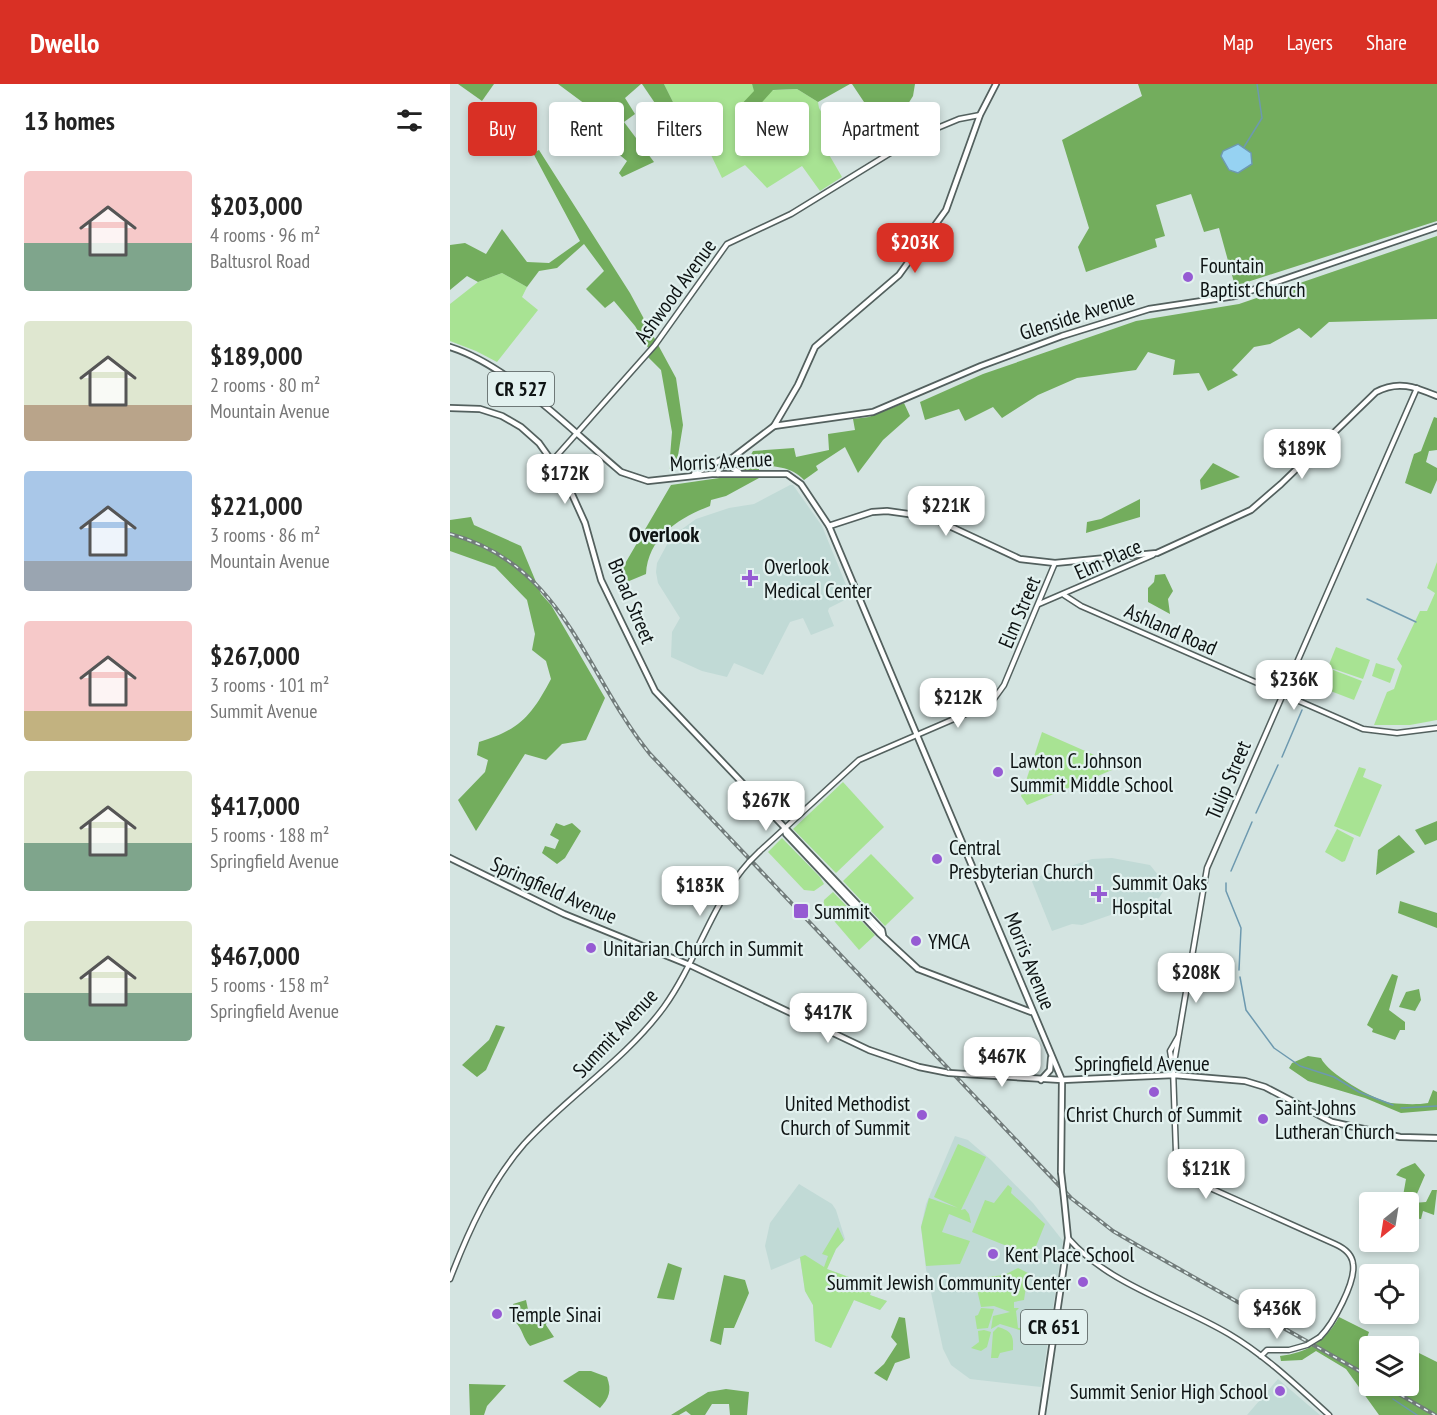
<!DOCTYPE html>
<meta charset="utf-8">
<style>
:root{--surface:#fff;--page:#f6f6f6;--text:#222;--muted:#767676;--accent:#d93025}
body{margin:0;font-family:"PT Sans Narrow",sans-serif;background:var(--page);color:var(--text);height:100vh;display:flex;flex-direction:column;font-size:22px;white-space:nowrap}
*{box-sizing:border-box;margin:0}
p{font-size:20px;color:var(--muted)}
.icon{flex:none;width:33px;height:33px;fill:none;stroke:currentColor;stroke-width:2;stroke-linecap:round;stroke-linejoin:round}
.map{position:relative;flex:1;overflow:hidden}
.panel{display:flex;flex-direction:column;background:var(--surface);width:450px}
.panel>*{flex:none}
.top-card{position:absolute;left:18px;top:18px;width:570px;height:54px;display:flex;gap:12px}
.needle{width:39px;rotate:210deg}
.fabs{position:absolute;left:909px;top:1108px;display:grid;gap:12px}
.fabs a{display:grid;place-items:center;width:60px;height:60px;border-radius:6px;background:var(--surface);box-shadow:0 3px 9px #0003;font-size:30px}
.price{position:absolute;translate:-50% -51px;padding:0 14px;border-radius:12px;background:#fff;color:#222;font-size:20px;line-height:39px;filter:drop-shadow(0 2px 3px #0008)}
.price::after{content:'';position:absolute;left:50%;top:36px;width:18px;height:14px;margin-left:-9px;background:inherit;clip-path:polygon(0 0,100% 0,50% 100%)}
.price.selected{background:var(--accent);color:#fff}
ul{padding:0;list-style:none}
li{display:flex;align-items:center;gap:18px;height:150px;padding:0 24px}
li span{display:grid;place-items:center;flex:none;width:168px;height:120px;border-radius:6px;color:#555}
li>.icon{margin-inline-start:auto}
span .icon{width:72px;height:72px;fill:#fffc;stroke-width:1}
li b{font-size:26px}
h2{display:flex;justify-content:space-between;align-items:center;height:72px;padding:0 24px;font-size:26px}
.pill{padding:0 21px;border-radius:6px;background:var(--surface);box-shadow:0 3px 9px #0003;font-size:21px;line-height:54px}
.pill.selected{background:var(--accent);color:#fff}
header{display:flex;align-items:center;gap:36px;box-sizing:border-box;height:84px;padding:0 30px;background:var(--accent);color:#fff}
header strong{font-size:28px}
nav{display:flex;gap:33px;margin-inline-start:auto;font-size:21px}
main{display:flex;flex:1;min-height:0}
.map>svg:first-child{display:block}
.built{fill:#c1dad6}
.green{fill:#a8e393}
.forest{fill:#73ad5d}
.water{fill:#96d2f2;stroke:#6d99af;stroke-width:1.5}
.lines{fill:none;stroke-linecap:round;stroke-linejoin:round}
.stream{stroke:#6d99af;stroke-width:1.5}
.tertiary-casing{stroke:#53605e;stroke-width:7}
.secondary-casing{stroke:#53605e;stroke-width:8}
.primary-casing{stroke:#53605e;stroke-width:8}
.tertiary{stroke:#fff;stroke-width:4}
.secondary{stroke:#fff;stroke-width:4.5}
.primary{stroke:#fff;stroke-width:4.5}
.rail-casing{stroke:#727c7b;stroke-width:4}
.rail{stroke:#e2f1ef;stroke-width:1.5;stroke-dasharray:4.5;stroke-linecap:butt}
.tertiary-bridge-casing{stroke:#53605e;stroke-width:7;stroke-linecap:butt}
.secondary-bridge-casing{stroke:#53605e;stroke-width:8;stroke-linecap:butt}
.primary-bridge-casing{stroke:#53605e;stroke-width:8;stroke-linecap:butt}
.tertiary-bridge{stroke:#fff;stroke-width:4}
.secondary-bridge{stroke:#fff;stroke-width:4.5}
.primary-bridge{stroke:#fff;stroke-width:4.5}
.poi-dot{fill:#965bd3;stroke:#e2f1ef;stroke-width:2}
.labels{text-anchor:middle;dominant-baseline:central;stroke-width:4.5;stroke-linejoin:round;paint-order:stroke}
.shield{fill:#e2f1ef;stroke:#4e5655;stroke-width:1.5}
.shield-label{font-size:20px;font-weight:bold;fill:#0e1313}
.poi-label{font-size:21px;fill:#0e1313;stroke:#e2f1ef;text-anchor:start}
.street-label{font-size:21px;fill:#0e1313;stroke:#e2f1ef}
.neighbourhood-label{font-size:22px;font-weight:bold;fill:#0e1313;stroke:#e2f1ef}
</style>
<header>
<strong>Dwello</strong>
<nav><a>Map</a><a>Layers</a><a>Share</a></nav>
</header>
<main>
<section class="panel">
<h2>13 homes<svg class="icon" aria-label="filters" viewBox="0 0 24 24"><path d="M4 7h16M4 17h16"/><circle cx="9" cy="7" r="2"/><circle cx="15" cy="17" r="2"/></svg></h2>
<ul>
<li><span style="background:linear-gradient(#f6c9c9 60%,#7fa58c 0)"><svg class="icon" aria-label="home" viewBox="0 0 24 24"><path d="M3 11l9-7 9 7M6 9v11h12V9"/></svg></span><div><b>$203,000</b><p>4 rooms · 96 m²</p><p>Baltusrol Road</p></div></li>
<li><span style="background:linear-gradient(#dfe7d0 70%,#b9a48a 0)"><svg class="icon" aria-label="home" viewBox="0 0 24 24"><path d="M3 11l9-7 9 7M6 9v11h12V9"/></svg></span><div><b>$189,000</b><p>2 rooms · 80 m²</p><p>Mountain Avenue</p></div></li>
<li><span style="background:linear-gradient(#a9c7e8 75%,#9aa5b1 0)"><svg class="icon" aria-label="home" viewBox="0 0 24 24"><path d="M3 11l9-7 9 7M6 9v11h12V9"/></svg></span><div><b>$221,000</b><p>3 rooms · 86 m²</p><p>Mountain Avenue</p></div></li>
<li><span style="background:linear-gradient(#f6c9c9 75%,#c2b280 0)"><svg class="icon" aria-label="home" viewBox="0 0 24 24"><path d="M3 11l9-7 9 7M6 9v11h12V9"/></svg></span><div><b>$267,000</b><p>3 rooms · 101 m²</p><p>Summit Avenue</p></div></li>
<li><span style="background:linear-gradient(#dfe7d0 60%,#7fa58c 0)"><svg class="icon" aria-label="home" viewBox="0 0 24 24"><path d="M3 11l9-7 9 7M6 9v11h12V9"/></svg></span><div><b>$417,000</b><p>5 rooms · 188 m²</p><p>Springfield Avenue</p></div></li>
<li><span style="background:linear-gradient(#dfe7d0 60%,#7fa58c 0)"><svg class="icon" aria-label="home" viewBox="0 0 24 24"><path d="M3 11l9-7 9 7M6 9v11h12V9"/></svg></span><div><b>$467,000</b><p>5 rooms · 158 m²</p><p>Springfield Avenue</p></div></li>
</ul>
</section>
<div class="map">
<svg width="987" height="1331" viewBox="0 0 987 1331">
<rect width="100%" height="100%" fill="#d4e4e1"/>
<g class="built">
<polygon points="340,401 343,401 372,442 401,513 379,524 378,527 384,542 361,551 353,534 340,538 313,591 284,579 277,593 252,587 221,573 222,548 230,534 208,499 206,488 207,479 221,453 246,435 279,424 304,420"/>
<polygon points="662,774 700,781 713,797 714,806 709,814 632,841 622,840 602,847 581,795 642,775"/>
<polygon points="505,1052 518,1056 541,1076 583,1119 613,1157 591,1303 520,1295 501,1281 493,1265 476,1185 471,1143 476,1120"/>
<polygon points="349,1100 382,1120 386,1126 395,1155 386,1165 377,1185 423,1202 420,1211 437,1217 430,1226 404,1216 381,1264 365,1257 363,1221 355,1207 350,1174 321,1186 315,1162 320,1139"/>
<polygon points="828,1295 857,1320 870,1331 797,1331"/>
</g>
<g class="green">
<polygon points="214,0 302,0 305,7 347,5 368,18 369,24 386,53 374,62 392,93 370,107 352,82 317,104 295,81 272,94 253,54 243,58"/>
<polygon points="52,189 77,203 72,213 88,226 47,278 26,267 0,257 0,220 28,198"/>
<polygon points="987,478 987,636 960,641 924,641 937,608 944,605 952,582 947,575 970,527 977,527 985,509 977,504"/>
<polygon points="886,563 920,576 913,595 878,583"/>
<polygon points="926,579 945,585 940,599 922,592"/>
<polygon points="878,584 912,597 904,616 870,603"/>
<polygon points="592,648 667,681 667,684 577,721 571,712"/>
<polygon points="909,683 916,685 913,693 932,701 910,753 884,742"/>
<polygon points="393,698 434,743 386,789 343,745"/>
<polygon points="887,745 904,754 895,777 892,778 875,768"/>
<polygon points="332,754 370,793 374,800 364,807 354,806 318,768"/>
<polygon points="421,770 464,814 435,842 393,797"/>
<polygon points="383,808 425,851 409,866 373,824 374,816"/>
<polygon points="508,1060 536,1073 511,1126 515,1125 519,1130 521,1139 499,1130 492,1148 520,1157 510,1180 476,1182 471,1143 479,1114 508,1124 484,1113"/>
<polygon points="558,1101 562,1104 561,1109 595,1140 582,1172 522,1148 535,1116 544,1119"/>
<polygon points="388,1143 394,1156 386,1165 377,1185 423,1202 420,1211 437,1217 430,1226 404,1216 381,1264 365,1257 363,1221 355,1207 350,1173 355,1171 374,1183 378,1172 372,1170"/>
<polygon points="568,1184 578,1189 574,1216 564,1218 564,1224 569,1224 566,1227 568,1244 580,1243 579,1249 550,1240 541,1245 543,1232 560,1228 544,1222 531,1223 526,1201 538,1193 554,1191"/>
<polygon points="531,1224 544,1225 538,1244 527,1245 525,1232 528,1231"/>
<path d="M 548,1243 C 562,1247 564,1252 563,1266 L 550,1269 L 548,1274 L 541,1274 L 543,1248 Z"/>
<polygon points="534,1246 541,1248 537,1263 531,1267 521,1264 529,1258 528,1247"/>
</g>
<g class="forest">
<polygon points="8,0 44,0 32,17"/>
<polygon points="108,0 191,0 175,14 185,30 174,38 204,78 172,93 169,89 177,77 128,37 139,23"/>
<polygon points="192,0 214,0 243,58 234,62"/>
<polygon points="302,0 400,0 368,18 347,5 323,6 298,34 288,24 304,7"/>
<polygon points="402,0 465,0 463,12 453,28 448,25 435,35 422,30"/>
<polygon points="688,0 987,0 987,137 785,202 769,144 754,148 741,110 706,121 715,152 705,155 707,163 636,188 628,163 639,144 612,56 692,12"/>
<polygon points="89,66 180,209 226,294 233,341 226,384 219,385 222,348 211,286 196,271 200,267 185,242 164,217 155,224 136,205 154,187 134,160 107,184 89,187 77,203 52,189 28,198 17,192 0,206 0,161 15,159 36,170 52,145 77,178 99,179 130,157 83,69"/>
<polygon points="987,152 987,235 879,238 861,254 849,244 820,260 804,263 782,286 788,291 758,307 749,289 723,291 725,276 698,268 686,286 627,294 588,311 552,334 543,323 515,337 509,325 475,336 470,318 533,290 686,237 789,220"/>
<path d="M 454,319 L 460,332 L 433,356 L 408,389 L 395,363 L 366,382 L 368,386 L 354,396 C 340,382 327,383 309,381 L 309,394 L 276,412 L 261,416 L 260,422 C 229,434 198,453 196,490 L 172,500 L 166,495 L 221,401 L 290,391 L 303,367 L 344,364 L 346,373 L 379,366 L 378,350 L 405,346 L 403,335 L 419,333 Z"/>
<polygon points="984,333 987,334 987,366 979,367 976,378 987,384 987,396 981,410 955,399 964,370 971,367"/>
<polygon points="763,379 790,393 751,406 750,396"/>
<polygon points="690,415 690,433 636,449 637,438 651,435"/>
<path d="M 21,433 L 24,441 L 71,462 L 91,510 L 101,521 L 155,614 L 136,656 L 112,660 L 96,676 L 75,670 L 26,747 L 8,716 L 35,688 L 38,676 L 27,671 L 29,658 C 70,646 82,631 101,595 L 96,577 L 82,566 L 85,550 L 77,516 L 45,483 L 0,467 L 0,436 Z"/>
<polygon points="715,490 723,507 718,515 720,530 698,518 698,504 704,498 705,491"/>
<polygon points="987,737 987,756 975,761 965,746"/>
<polygon points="106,739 114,742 122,739 131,747 115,774 107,780 92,769 95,762 105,765 109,756 100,751"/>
<polygon points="949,751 965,768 926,791 928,766"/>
<polygon points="950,817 987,829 987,844 948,829"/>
<polygon points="942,890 948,892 939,926 955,938 955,946 950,946 945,956 922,948 923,945 917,941"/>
<polygon points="969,905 971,916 965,927 949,923 956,908"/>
<polygon points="46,941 55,943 36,986 27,993 12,981 39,956"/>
<path d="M 858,972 L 871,974 C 877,989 924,1016 941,1019 C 953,1020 966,1021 978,1019 L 983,1006 L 987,1008 L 987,1026 L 951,1029 L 915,1014 L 858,997 L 839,984 L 842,979 Z"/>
<polygon points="965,1079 975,1091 963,1119 976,1118 982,1106 987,1106 984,1131 973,1127 971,1135 959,1134 958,1119 945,1119 953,1112 956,1095 946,1091 951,1085"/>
<polygon points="218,1179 232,1184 224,1216 207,1214"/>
<polygon points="274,1191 295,1196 299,1209 284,1244 274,1244 271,1261 260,1257"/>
<path d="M 76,1216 L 79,1230 L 97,1236 L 96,1241 L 104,1253 L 80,1262 C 73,1255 72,1243 65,1238 L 63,1220 Z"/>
<polygon points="449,1233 455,1234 460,1274 445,1279 437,1297 424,1289 434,1280 447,1260 441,1253"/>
<path d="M 889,1233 L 919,1248 L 911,1271 L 919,1275 L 920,1302 L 958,1302 L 959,1288 L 967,1268 L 987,1278 L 987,1331 L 929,1331 L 896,1285 L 866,1267 L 852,1276 L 831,1277 L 830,1272 C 857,1269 876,1257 889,1233 Z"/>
<path d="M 129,1287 L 141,1287 L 157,1293 C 162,1307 159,1314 150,1324 L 113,1297 Z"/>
<polygon points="19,1300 56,1301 37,1322 34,1331 20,1331"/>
<polygon points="276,1305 299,1308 297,1331 280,1331 279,1320 262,1320 255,1331 241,1331 236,1327 229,1331 221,1331 258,1308"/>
</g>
<polygon class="water" points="788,60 801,69 802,80 788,89 779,86 771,72 773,67"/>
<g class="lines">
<g class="stream">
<polyline points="794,63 812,34 807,0"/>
<polyline points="917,515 966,538"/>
<polyline points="832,673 852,626"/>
<polyline points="806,729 828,681"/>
<polyline points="781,787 802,738"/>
<polyline points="776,799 776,807 791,844 789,886"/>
<polyline points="790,893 796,926 824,964 850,982 884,993 909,1008 943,1021"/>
<polyline points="951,1024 987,1022"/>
<polyline points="943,1315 967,1331"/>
</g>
<defs>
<g id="tertiary">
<polyline points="103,376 205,261 277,160 341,130 468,52 509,35 530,31"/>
<polyline points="614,511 631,522 913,645 947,649 987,644"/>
<polyline points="589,520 703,471"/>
<polyline points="310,767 409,676 541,619 554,601 605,479"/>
<polyline points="723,985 720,967 728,953"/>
<path d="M 618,1154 C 659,1201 727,1219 779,1250 C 816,1272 847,1302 879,1331"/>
<path d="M 0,1195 C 18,1148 40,1099 74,1060 C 118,1012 175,976 214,923 C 247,877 261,820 299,778"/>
<path d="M 870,1253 C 883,1240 906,1198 903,1180 C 902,1170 894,1164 885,1160 L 740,1095 L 732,1085 L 726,1069 L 723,985 L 757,784 L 967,304"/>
<polyline points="811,1272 817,1266 839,1266 857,1261"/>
</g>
<g id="secondary">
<polyline points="0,324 30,325 52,332 71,343 89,359 116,397 135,439 151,496 205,607 432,846 433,851"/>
<polyline points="324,342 348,301 365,263 449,191 496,126 530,31 546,0"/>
<polyline points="268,390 269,384 324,342 423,328 531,282 612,252 699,225 785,212 987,143"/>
<path d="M 379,442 L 422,428 L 437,427 L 480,433 L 570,475 L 605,479 L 707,469 L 801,426 L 831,400 L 926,308 C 948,296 965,303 987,312"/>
<polyline points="335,746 336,750 429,849 468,885 581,928"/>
<polyline points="0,774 114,830 242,882 419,966 469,983 499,989"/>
<polyline points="515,990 612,996"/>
</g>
<g id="primary">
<path d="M 0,263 C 60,282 122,347 171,388 L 198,397 L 262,390 L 337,390 L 351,400 L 379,442 L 612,996 L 611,1088"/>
<polyline points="277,377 280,383 289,388"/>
<polyline points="244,390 271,376"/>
<polyline points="591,996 600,986 601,974"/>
<polyline points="612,996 724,991 795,997 815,1003 882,1038 950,1053 987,1054"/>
<polyline points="592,1331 618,1154 614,1114"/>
</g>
</defs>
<use href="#tertiary" class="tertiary-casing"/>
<use href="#secondary" class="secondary-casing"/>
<use href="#primary" class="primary-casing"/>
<use href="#tertiary" class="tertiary"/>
<use href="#secondary" class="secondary"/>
<use href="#primary" class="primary"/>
<defs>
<g id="rail">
<path d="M 0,450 C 115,481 134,589 200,670 L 621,1114 L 663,1147 L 687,1161 L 920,1293"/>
<polyline points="935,1302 985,1331"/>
</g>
</defs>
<use href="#rail" class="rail-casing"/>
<use href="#rail" class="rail"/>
<defs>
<g id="tertiary-bridge">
<polyline points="299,778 310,767"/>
<polyline points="857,1261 870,1253"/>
</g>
<polyline id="secondary-bridge" points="499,989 515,990"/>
<polyline id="primary-bridge" points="611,1088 614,1114"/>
</defs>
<use href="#tertiary-bridge" class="tertiary-bridge-casing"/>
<use href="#secondary-bridge" class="secondary-bridge-casing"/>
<use href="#primary-bridge" class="primary-bridge-casing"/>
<use href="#tertiary-bridge" class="tertiary-bridge"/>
<use href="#secondary-bridge" class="secondary-bridge"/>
<use href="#primary-bridge" class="primary-bridge"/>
</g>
<g class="poi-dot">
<circle cx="738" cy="193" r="6"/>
<path d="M297 485h6v6h6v6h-6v6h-6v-6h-6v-6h6z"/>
<circle cx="548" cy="688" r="6"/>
<circle cx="487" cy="775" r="6"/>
<path d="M646 801h6v6h6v6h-6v6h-6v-6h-6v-6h6z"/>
<rect x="343" y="819" width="16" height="16" rx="3"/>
<circle cx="466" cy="857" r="6"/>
<circle cx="141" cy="864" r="6"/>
<circle cx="704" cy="1008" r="6"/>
<circle cx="472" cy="1031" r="6"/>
<circle cx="813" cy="1035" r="6"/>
<circle cx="543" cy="1170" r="6"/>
<circle cx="633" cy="1198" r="6"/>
<circle cx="47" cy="1230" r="6"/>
<circle cx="830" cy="1307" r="6"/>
</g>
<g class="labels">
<g class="shield">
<rect x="38" y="288" width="66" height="34" rx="4.5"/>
<rect x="571" y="1226" width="66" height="34" rx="4.5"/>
</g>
<g class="shield-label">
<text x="71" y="305">CR 527</text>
<text x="604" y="1243">CR 651</text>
</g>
<g class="poi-label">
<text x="750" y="181">Fountain<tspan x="750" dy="24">Baptist Church</tspan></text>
<text x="314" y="482">Overlook<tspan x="314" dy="24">Medical Center</tspan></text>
<text x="560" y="676">Lawton C. Johnson<tspan x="560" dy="24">Summit Middle School</tspan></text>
<text x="499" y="763">Central<tspan x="499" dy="24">Presbyterian Church</tspan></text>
<text x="662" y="798">Summit Oaks<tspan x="662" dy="24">Hospital</tspan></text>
<text x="364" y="827">Summit</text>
<text x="478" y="857">YMCA</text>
<text x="153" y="864">Unitarian Church in Summit</text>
<text x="460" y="1019" text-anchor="end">United Methodist<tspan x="460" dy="24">Church of Summit</tspan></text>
<text x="825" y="1023">Saint Johns<tspan x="825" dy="24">Lutheran Church</tspan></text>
<text x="704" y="1030" text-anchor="middle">Christ Church of Summit</text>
<text x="555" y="1170">Kent Place School</text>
<text x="621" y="1198" text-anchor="end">Summit Jewish Community Center</text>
<text x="59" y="1230">Temple Sinai</text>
<text x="818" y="1307" text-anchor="end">Summit Senior High School</text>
</g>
<g class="street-label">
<text transform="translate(225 207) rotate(-54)">Ashwood Avenue</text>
<text transform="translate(627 231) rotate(-18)">Glenside Avenue</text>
<text transform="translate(271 377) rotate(-3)">Morris Avenue</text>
<text transform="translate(658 475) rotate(-24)">Elm Place</text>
<text transform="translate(182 517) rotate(67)">Broad Street</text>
<text transform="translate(569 528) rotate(-67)">Elm Street</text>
<text transform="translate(721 545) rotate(24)">Ashland Road</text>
<text transform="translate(778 696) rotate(-67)">Tulip Street</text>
<text transform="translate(104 806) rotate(24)">Springfield Avenue</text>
<text transform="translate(580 877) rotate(68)">Morris Avenue</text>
<text transform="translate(165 949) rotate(-47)">Summit Avenue</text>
<text x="692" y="979">Springfield Avenue</text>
</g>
<g class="neighbourhood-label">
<text x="214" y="450">Overlook</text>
</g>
</g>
</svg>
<div class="fabs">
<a><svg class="needle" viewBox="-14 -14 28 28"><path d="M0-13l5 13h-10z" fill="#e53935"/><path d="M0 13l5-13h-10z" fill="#767676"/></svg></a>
<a><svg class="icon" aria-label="locate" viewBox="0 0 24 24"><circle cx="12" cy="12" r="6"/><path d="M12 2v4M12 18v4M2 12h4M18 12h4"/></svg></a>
<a><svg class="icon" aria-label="layers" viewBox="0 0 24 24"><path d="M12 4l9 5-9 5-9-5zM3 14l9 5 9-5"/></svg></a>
</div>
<b class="price selected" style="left:465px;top:190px">$203K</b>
<b class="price" style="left:852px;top:396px">$189K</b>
<b class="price" style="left:115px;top:421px">$172K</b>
<b class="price" style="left:496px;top:453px">$221K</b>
<b class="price" style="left:844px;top:627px">$236K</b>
<b class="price" style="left:508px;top:645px">$212K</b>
<b class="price" style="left:316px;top:748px">$267K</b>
<b class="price" style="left:250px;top:833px">$183K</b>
<b class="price" style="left:746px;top:920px">$208K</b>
<b class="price" style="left:378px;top:960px">$417K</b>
<b class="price" style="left:552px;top:1004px">$467K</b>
<b class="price" style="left:756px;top:1116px">$121K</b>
<b class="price" style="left:827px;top:1256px">$436K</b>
<div class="top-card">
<a class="pill selected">Buy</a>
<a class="pill">Rent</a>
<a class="pill">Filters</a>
<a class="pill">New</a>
<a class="pill">Apartment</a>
</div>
</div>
</main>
